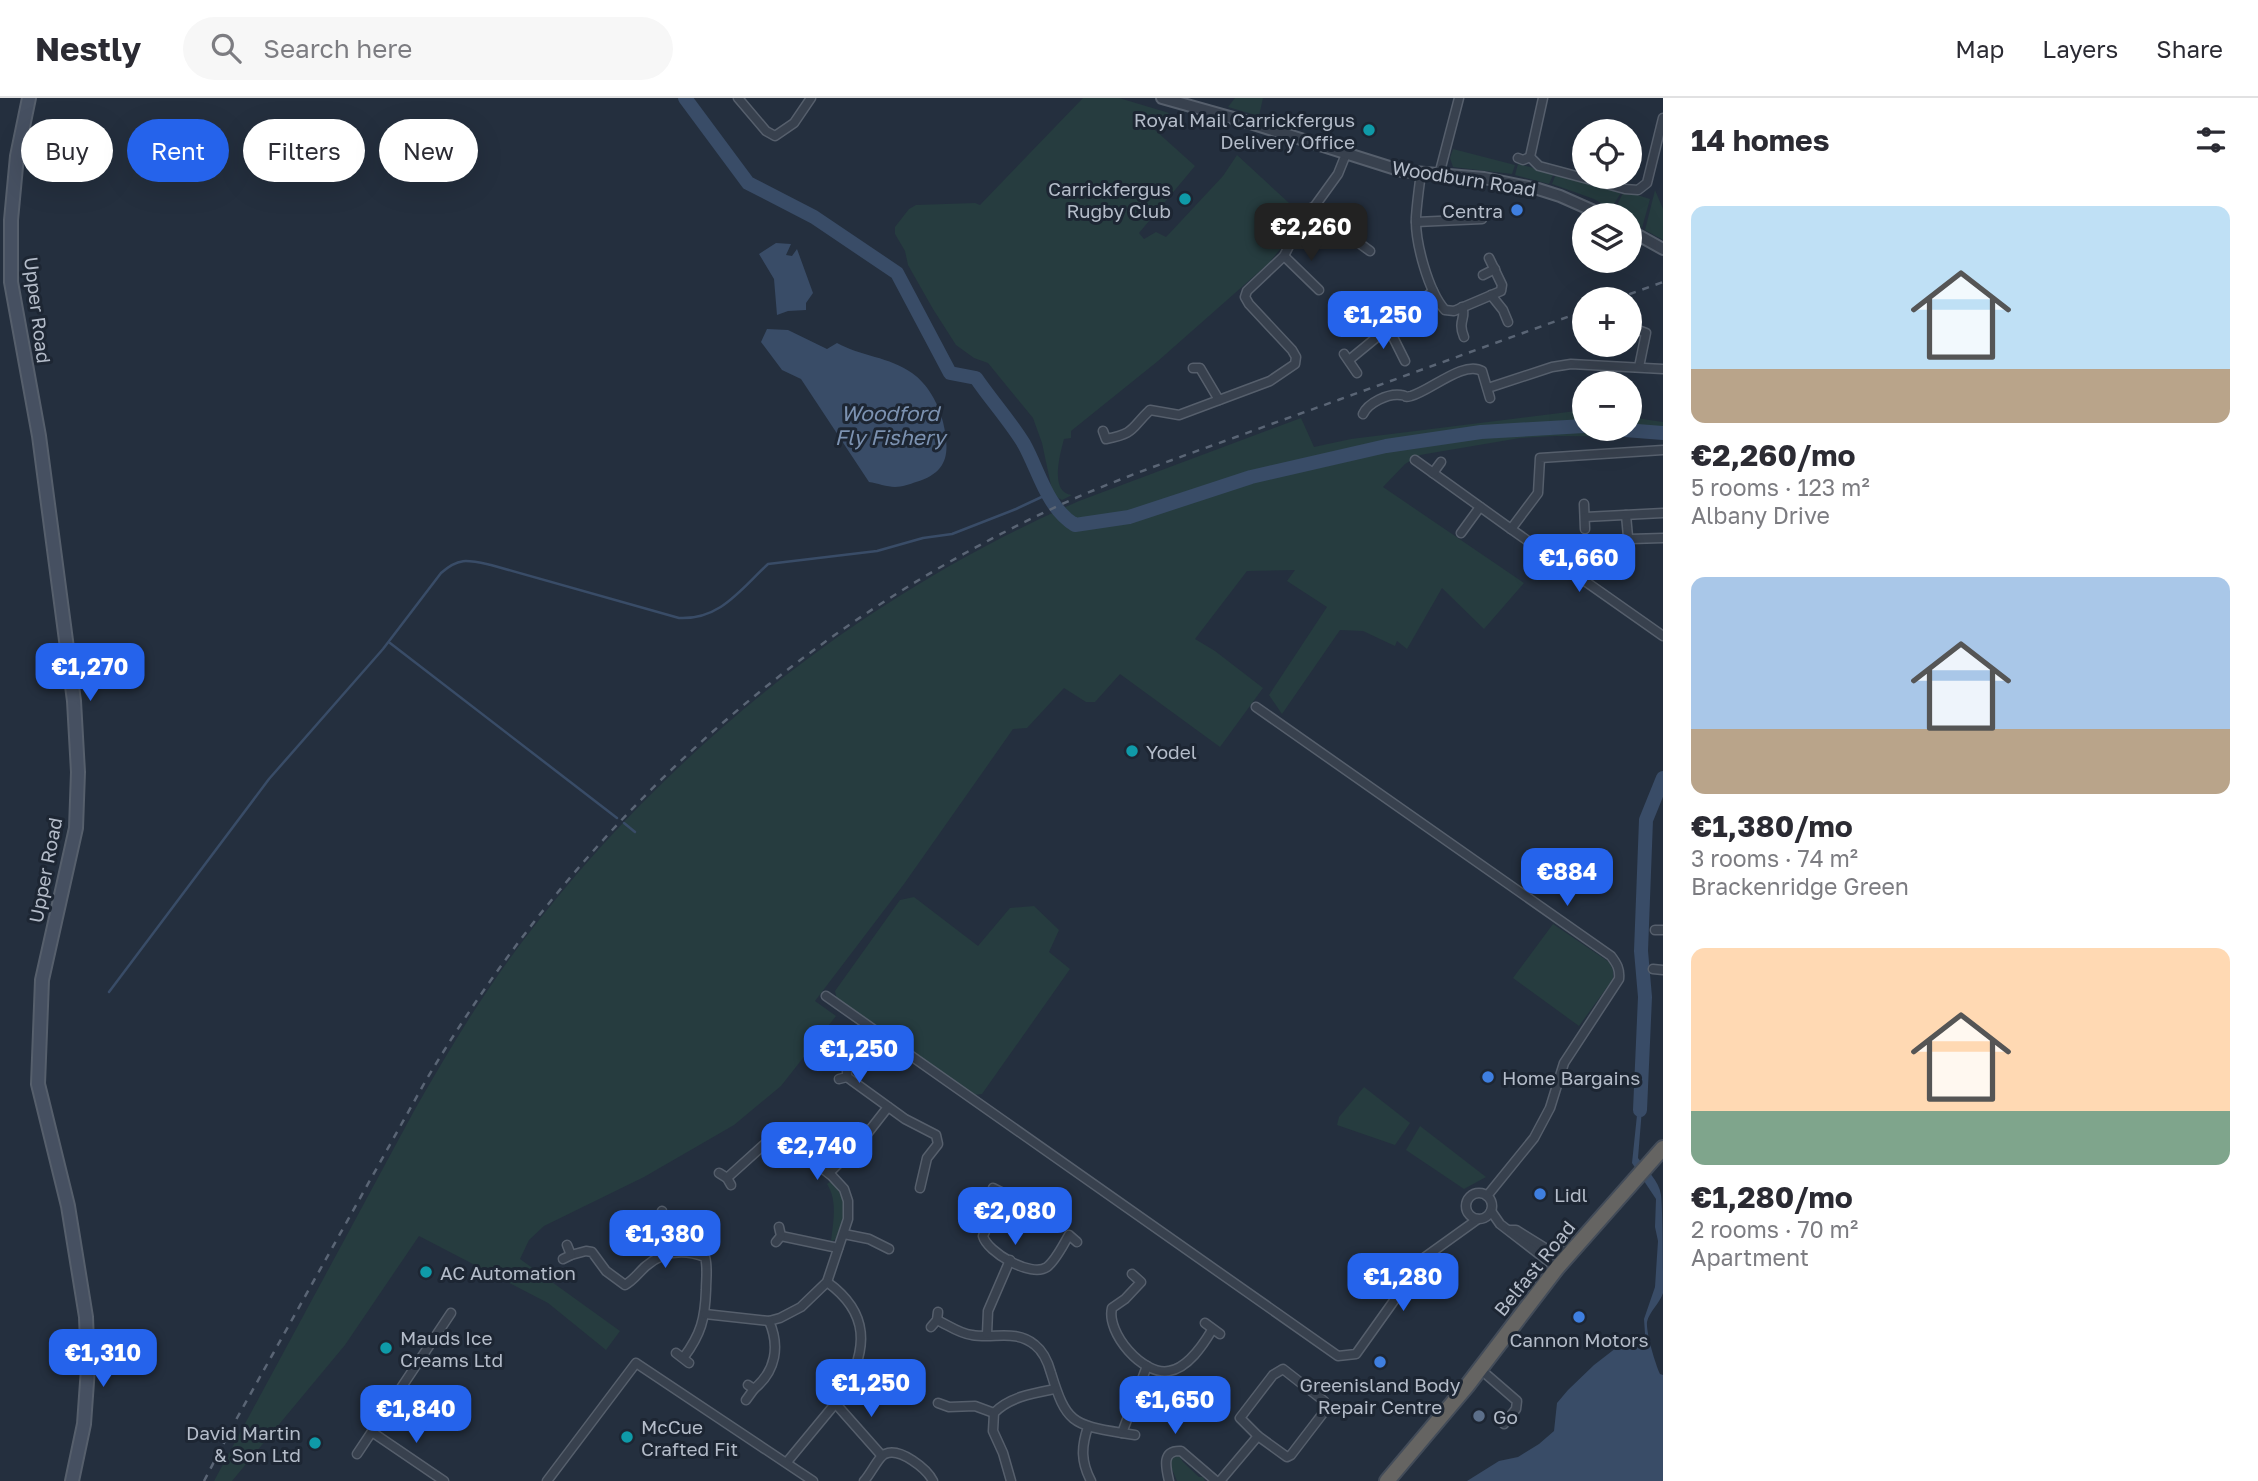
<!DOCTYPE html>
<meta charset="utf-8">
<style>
:root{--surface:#fff;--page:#f7f7f7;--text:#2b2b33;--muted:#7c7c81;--line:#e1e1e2;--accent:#2563eb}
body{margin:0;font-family:"Golos Text",sans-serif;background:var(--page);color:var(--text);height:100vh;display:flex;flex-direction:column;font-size:26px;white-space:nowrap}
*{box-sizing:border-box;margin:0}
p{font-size:23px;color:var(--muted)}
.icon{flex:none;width:38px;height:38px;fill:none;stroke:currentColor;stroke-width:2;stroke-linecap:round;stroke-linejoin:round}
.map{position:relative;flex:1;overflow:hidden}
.sheet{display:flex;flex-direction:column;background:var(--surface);width:595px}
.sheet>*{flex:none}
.hud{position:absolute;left:21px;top:21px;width:665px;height:63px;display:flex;gap:14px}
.controls{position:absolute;left:1572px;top:21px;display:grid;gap:14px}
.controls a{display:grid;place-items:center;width:70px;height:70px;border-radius:50%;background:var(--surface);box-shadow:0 7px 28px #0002;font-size:35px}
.price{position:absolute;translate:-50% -60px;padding:0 16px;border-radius:14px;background:var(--accent);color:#fff;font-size:23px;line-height:46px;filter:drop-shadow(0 2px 4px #0008)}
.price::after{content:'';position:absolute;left:50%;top:42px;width:21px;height:16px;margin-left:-10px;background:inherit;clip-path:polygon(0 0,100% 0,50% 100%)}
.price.selected{background:#222;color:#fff}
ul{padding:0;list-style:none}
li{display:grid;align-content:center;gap:14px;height:371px;padding:0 28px}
li span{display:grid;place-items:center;height:217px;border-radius:14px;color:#555}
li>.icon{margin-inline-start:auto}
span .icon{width:126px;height:126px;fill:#fffc;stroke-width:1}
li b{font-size:30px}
h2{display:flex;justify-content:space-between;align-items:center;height:84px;padding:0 28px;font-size:30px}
.chip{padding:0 24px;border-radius:32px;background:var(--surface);box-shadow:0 7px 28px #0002;font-size:24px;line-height:63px}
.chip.selected{background:var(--accent);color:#fff}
header{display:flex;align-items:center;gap:42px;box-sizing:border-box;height:98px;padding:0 35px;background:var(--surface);border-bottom:2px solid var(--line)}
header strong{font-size:33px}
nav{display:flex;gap:38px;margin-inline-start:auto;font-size:24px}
.search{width:490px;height:63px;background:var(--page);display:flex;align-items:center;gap:18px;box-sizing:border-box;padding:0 24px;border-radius:38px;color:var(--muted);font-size:26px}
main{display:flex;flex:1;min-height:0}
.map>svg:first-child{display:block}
.green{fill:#263c3f}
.water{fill:#394c67}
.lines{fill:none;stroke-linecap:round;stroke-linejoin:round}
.stream{stroke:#394c67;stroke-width:2.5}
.river{stroke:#394c67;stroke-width:14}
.minor-casing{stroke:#565f6c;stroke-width:11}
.tertiary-casing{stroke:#565f6c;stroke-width:14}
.secondary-casing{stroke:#565f6c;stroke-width:16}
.trunk-casing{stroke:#434c59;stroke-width:18}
.minor{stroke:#38414e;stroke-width:8}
.tertiary{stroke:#38414e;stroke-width:10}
.secondary{stroke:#465061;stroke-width:12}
.trunk{stroke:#656462;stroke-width:14}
.rail{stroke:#5a6575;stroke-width:2.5;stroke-dasharray:7 7;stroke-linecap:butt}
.culture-dot{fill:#0f9aa8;stroke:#1d2633;stroke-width:2.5}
.shop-dot{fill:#3f7fe0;stroke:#1d2633;stroke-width:2.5}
.service-dot{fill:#5c6f8a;stroke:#1d2633;stroke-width:2.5}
.labels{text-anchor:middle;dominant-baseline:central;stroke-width:6;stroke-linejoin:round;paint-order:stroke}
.poi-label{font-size:19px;fill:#b4bcc9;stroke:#1d2633;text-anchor:start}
.street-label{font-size:19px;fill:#b4bcc9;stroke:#1d2633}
.water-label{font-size:21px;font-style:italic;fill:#7c92b1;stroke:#1d2633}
</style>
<header>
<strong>Nestly</strong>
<div class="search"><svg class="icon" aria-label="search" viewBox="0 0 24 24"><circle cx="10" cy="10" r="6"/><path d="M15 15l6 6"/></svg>Search here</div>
<nav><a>Map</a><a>Layers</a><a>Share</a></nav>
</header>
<main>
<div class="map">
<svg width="1663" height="1383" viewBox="0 0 1663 1383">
<rect width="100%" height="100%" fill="#242f3e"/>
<g class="green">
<path d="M 1083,0 L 1119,0 L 1169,15 L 1155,32 L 1195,68 L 1139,135 L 1144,141 L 1156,134 L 1166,139 L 1168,137 L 1223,78 L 1237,57 L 1301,116 L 1280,142 L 1281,150 L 1269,165 L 1158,263 L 1071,333 L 1071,340 L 1064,341 C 1060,356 1049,395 1072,397 L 1062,402 L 1053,397 L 1042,345 L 1033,320 L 988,265 L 974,260 L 956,247 L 933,211 L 908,167 L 905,153 L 895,136 L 895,129 L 909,111 L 916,107 L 975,105 L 980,107 Z"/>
<polygon points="1235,0 1263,0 1259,18 1228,9"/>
<polygon points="1453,51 1515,67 1512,76 1453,69 1450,60"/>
<polygon points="1518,66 1554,75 1549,86 1515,77"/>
<polygon points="1556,76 1622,93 1611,111 1594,101 1552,86"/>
<polygon points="1655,92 1663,111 1663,142 1645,132"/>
<polygon points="1624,93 1650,101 1642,130 1629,122 1629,117 1621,117 1614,113"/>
<path d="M 1584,312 L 1584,331 L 1629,331 L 1629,319 L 1663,324 L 1663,339 L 1555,338 L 1520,340 L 1420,357 L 1405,366 L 1383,389 L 1524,485 L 1484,531 L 1442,490 L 1407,551 L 1397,543 L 1395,548 L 1363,533 L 1340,532 L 1282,616 L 1269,597 L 1327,509 L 1287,483 L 1295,472 L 1247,473 L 1195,541 L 1215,553 L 1263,590 L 1220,649 L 1120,576 L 1095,604 L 1086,604 L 1064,590 L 1027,630 L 1013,631 L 904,786 L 815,903 L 836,918 L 781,988 L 734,1027 L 644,1079 L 544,1128 L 529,1142 L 520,1161 L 620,1233 L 606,1252 L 548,1205 L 419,1138 L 345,1247 L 232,1383 L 214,1383 L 414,1013 C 447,955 481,898 522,844 C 667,653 859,499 1079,403 L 1301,320 L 1314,349 L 1351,341 Z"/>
<polygon points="914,799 978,848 1010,810 1034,808 1059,832 1049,854 1070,871 982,996 974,997 837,902 835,893 900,802"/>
<polygon points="1553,826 1609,864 1613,872 1613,881 1579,928 1513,880"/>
<polygon points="1364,989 1410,1025 1395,1047 1337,1027 1339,1019"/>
<polygon points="1420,1028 1486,1079 1464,1091 1406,1052"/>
<path d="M 831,1083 C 850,1105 846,1116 836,1141 L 831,1144 C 833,1125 838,1103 827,1086 Z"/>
<polygon points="1174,1357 1179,1357 1183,1364 1199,1379 1203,1379 1205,1383 1177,1383 1169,1364"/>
</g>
<g class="water">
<polygon points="776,145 791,146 786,157 792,158 797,151 813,195 806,205 806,212 788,213 777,217 774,181 759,156"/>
<path d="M 767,231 L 788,232 L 827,251 L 837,245 C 860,258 890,259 912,275 C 928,286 939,307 943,324 C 950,354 949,374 916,384 C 910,386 902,389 895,389 C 887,389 877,385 869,384 L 801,281 L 782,272 L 761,244 Z"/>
<path d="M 1642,1011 L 1638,1060 C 1646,1071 1659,1083 1661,1097 C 1663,1115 1663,1178 1663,1195 C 1660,1205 1649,1214 1647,1224 C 1646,1235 1655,1265 1660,1276 L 1663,1277 L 1663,1383 L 1467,1383 L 1499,1363 L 1518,1359 L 1539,1346 L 1554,1333 L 1557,1305 L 1568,1292 L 1594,1267 L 1625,1243 L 1645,1236 L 1644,1221 L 1655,1189 L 1658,1143 L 1655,1129 L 1656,1101 L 1632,1065 L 1637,1017 L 1638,1012 Z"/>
</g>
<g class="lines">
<g class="stream">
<polyline points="390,545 617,720"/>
<polyline points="624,725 635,734"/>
<path d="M 109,894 L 269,681 L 383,551 L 441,475 C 459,459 468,462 491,467 L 679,520 C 720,522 740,492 768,466 L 877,453 L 923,440 L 952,436 L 1016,411 L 1048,396"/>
</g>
<g class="river">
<path d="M 685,0 L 748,85 L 814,119 L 897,175 L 950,275 L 976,280 C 991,302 1010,323 1024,346 C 1039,373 1047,410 1075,427 L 1129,419 L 1251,379 L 1386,348 L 1481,334 L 1584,328"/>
<polyline points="1612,331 1663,335"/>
<polyline points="1640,1012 1645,899 1641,853 1646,722 1663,680"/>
</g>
<defs>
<g id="minor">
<polyline points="738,0 766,33 775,38 794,25 811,0"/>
<polyline points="1530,59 1539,68 1625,91 1638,92 1647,85 1663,20"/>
<polyline points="1530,59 1543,0"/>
<polyline points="1518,60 1523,62 1530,59"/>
<path d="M 1421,75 C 1419,90 1417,104 1416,119 C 1415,144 1428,193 1445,212 L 1454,213 L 1501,193 L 1502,187 L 1489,160"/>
<polyline points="1439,77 1459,0"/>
<polyline points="1311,110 1370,153"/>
<polyline points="1416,124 1482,121"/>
<polyline points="1284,158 1319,192"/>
<polyline points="1483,177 1495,171"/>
<polyline points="1491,197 1503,212 1508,224"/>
<path d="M 1462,209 C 1467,220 1457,222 1464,239"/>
<polyline points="1388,229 1405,263"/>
<polyline points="1638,232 1646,235 1639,269"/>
<polyline points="1344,256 1357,275"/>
<polyline points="1349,262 1433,193"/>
<polyline points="1193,270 1200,270 1219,302"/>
<polyline points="1488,290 1552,269 1571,266 1663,271"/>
<path d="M 1363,316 C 1368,305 1388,295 1401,297 C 1409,298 1402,300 1411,298 C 1430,293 1464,262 1482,273 L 1490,300"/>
<path d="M 1103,333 L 1106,341 C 1136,335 1130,331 1150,312 L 1179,317 L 1270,283 L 1295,266 L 1296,259 L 1292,252 L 1249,206 L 1245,199 L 1247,193 L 1284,158 L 1296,134 L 1338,76 L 1346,56"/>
<polyline points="1415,362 1511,431 1538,395 1540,360 1663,352"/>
<polyline points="1433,375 1441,364"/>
<polyline points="1584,406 1585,431"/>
<polyline points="1626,417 1628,439 1630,441 1663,440"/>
<polyline points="1585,419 1663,415"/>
<polyline points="1511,431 1663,538"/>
<polyline points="1461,435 1480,409"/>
<path d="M 1256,609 L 1611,858 C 1617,866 1620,871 1619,881 L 1564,965 L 1550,1010 L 1534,1040 L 1487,1098"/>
<polyline points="1655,832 1663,832"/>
<polyline points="1653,871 1663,872"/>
<polyline points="826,898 1338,1258 1356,1256 1403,1190 1414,1167 1478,1121"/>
<polyline points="847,979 905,1021 936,1037 938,1046 927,1060 920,1090"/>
<polyline points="839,981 847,979 847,970"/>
<polyline points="719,1075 727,1080 731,1087"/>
<polyline points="829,1075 863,1041 888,1009"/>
<polyline points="993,1090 1009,1098"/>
<path d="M 1002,1095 L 983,1138 C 987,1154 1031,1180 1047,1169 C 1056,1162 1063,1147 1069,1137 L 1077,1144"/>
<circle cx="1479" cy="1108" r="13"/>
<polyline points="1491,1113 1500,1126 1557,1170"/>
<polyline points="660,1120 669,1154"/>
<polyline points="650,1124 660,1120 662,1113"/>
<polyline points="1510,1132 1516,1132 1553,1155 1570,1152"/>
<polyline points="844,1136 869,1141 889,1151"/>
<polyline points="781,1138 838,1150"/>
<polyline points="776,1144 781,1138 779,1129"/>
<path d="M 571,1157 L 586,1153 L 592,1154 L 606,1173 L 625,1187 C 634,1182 639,1174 646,1168 C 663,1153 684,1151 705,1159 C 708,1169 706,1181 706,1192 C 705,1221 701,1236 684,1259"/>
<polyline points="563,1161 571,1157 567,1147"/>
<path d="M 1132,1176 L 1141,1184 L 1125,1201 L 1112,1210 C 1106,1235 1143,1278 1169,1273 C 1188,1270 1203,1247 1212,1232"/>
<polyline points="705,1216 769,1223 780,1220 801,1209 827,1184 848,1121 848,1103 844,1091 832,1078 777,1035 727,1080"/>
<path d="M 937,1222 C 948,1227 960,1236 972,1237 C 994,1241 1016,1231 1035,1247 C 1044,1254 1048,1264 1051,1275 C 1066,1324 1072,1327 1122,1335 L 1147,1268"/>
<polyline points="1205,1225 1220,1236"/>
<polyline points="931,1229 937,1222 938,1214"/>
<polyline points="987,1236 988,1213 1010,1162"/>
<polyline points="676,1255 689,1265"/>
<polygon points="1283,1271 1324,1303 1327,1310 1291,1357 1287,1359 1258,1338 1240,1320 1273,1277"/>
<polyline points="1480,1271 1517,1303 1516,1311 1504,1326"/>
<path d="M 754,1291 C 776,1273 780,1248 769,1223"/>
<polyline points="746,1302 754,1291 748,1287"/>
<polyline points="938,1305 949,1309 975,1308 994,1315"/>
<polyline points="836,1306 882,1358"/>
<path d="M 1088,1329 C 1081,1349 1081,1364 1091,1383"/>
<polyline points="372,1334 444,1383"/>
<polyline points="1122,1335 1135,1337"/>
<polyline points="357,1356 451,1215"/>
<path d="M 787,1364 L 844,1295 C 868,1250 870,1215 827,1184"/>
<polyline points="547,1383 636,1265 813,1383"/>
<path d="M 864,1383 C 870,1377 879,1358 885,1356 C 900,1349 927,1371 933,1383"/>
<path d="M 1011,1383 L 1003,1355 L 993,1333 L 994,1315 C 1009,1299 1034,1295 1055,1291"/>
<path d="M 1169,1383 C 1166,1370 1161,1352 1181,1353 L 1216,1383"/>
<polyline points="1220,1383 1258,1338"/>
</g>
<g id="tertiary">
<polyline points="1162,0 1244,23 1402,73 1484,80 1538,91 1560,98 1603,117"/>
<polyline points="1629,132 1663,151"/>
</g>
<polyline id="secondary" points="29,0 17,58 11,122 11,184 39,338 74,603 78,674 76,730 42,882 38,986 68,1108 86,1219 88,1270 84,1326 72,1383"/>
<polyline id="trunk" points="1387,1383 1467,1288 1557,1170 1663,1050"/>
</defs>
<use href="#minor" class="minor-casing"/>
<use href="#tertiary" class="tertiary-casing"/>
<use href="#secondary" class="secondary-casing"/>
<use href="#trunk" class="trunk-casing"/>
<use href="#minor" class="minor"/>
<use href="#tertiary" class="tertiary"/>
<use href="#secondary" class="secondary"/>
<use href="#trunk" class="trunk"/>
<g class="rail">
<polyline points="1616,201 1663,184"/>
<path d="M 204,1383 L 237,1320 L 425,984 C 573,734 783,539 1045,414 C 1116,380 1193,355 1266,328 C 1372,290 1478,251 1584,213"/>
</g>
</g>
<g class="culture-dot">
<circle cx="1369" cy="32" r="7"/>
<circle cx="1185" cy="101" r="7"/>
<circle cx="1132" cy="653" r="7"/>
<circle cx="426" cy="1174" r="7"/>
<circle cx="386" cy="1250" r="7"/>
<circle cx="627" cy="1339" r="7"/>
<circle cx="315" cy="1345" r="7"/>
</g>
<g class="shop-dot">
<circle cx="1517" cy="112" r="7"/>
<circle cx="1488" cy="979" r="7"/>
<circle cx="1540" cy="1096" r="7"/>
<circle cx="1579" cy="1219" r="7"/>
<circle cx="1380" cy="1264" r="7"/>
</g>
<circle class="service-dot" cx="1479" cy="1318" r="7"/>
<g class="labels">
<g class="poi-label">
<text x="1355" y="21" text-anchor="end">Royal Mail Carrickfergus<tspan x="1355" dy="22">Delivery Office</tspan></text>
<text x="1171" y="90" text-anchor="end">Carrickfergus<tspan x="1171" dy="22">Rugby Club</tspan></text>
<text x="1503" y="112" text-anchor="end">Centra</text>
<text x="1146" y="653">Yodel</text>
<text x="1502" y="979">Home Bargains</text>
<text x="1554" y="1096">Lidl</text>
<text x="440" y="1174">AC Automation</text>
<text x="400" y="1239">Mauds Ice<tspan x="400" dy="22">Creams Ltd</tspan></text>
<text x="1579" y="1241" text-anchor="middle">Cannon Motors</text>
<text x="1380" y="1286" text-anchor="middle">Greenisland Body<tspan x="1380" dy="22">Repair Centre</tspan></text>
<text x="1493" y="1318">Go</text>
<text x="641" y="1328">McCue<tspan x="641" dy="22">Crafted Fit</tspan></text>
<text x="301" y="1334" text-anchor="end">David Martin<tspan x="301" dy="22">&amp; Son Ltd</tspan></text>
</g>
<g class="street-label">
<text transform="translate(1464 80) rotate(9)">Woodburn Road</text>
<text transform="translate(38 212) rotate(83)">Upper Road</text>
<text transform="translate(45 772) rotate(-79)">Upper Road</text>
<text transform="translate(1534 1170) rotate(-51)">Belfast Road</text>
</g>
<g class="water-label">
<text x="890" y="315">Woodford<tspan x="890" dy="24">Fly Fishery</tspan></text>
</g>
</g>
</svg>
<div class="controls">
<a><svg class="icon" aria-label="locate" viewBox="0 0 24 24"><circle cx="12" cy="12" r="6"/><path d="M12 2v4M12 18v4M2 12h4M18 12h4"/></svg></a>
<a><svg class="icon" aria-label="layers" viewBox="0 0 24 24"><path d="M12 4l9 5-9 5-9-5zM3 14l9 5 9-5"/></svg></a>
<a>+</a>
<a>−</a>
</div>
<b class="price selected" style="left:1311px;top:165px">€2,260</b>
<b class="price" style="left:1383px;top:253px">€1,250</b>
<b class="price" style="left:1579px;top:496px">€1,660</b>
<b class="price" style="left:90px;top:605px">€1,270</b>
<b class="price" style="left:1567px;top:810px">€884</b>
<b class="price" style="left:859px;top:987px">€1,250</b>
<b class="price" style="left:817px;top:1084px">€2,740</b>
<b class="price" style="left:1015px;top:1149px">€2,080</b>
<b class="price" style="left:665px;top:1172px">€1,380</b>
<b class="price" style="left:1403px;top:1215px">€1,280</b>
<b class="price" style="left:103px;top:1291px">€1,310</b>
<b class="price" style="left:871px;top:1321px">€1,250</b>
<b class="price" style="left:1175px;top:1338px">€1,650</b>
<b class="price" style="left:416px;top:1347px">€1,840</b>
<div class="hud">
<a class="chip">Buy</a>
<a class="chip selected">Rent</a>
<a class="chip">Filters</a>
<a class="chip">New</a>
</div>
</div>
<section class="sheet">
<h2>14 homes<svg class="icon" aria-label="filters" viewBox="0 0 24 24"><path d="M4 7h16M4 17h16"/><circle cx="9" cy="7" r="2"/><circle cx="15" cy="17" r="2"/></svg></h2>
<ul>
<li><span style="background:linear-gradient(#bfe0f5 75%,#b9a48a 0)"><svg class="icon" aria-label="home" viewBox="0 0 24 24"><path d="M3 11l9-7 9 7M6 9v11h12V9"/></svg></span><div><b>€2,260/mo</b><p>5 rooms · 123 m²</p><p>Albany Drive</p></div></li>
<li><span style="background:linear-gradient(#a9c7e8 70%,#b9a48a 0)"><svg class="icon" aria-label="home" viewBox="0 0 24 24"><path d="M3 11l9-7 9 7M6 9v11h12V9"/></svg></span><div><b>€1,380/mo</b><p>3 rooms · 74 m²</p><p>Brackenridge Green</p></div></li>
<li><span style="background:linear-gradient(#ffd9b3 75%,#7fa58c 0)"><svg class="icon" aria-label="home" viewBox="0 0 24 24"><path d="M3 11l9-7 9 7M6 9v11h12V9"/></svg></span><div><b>€1,280/mo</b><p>2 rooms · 70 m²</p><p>Apartment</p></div></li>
</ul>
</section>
</main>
